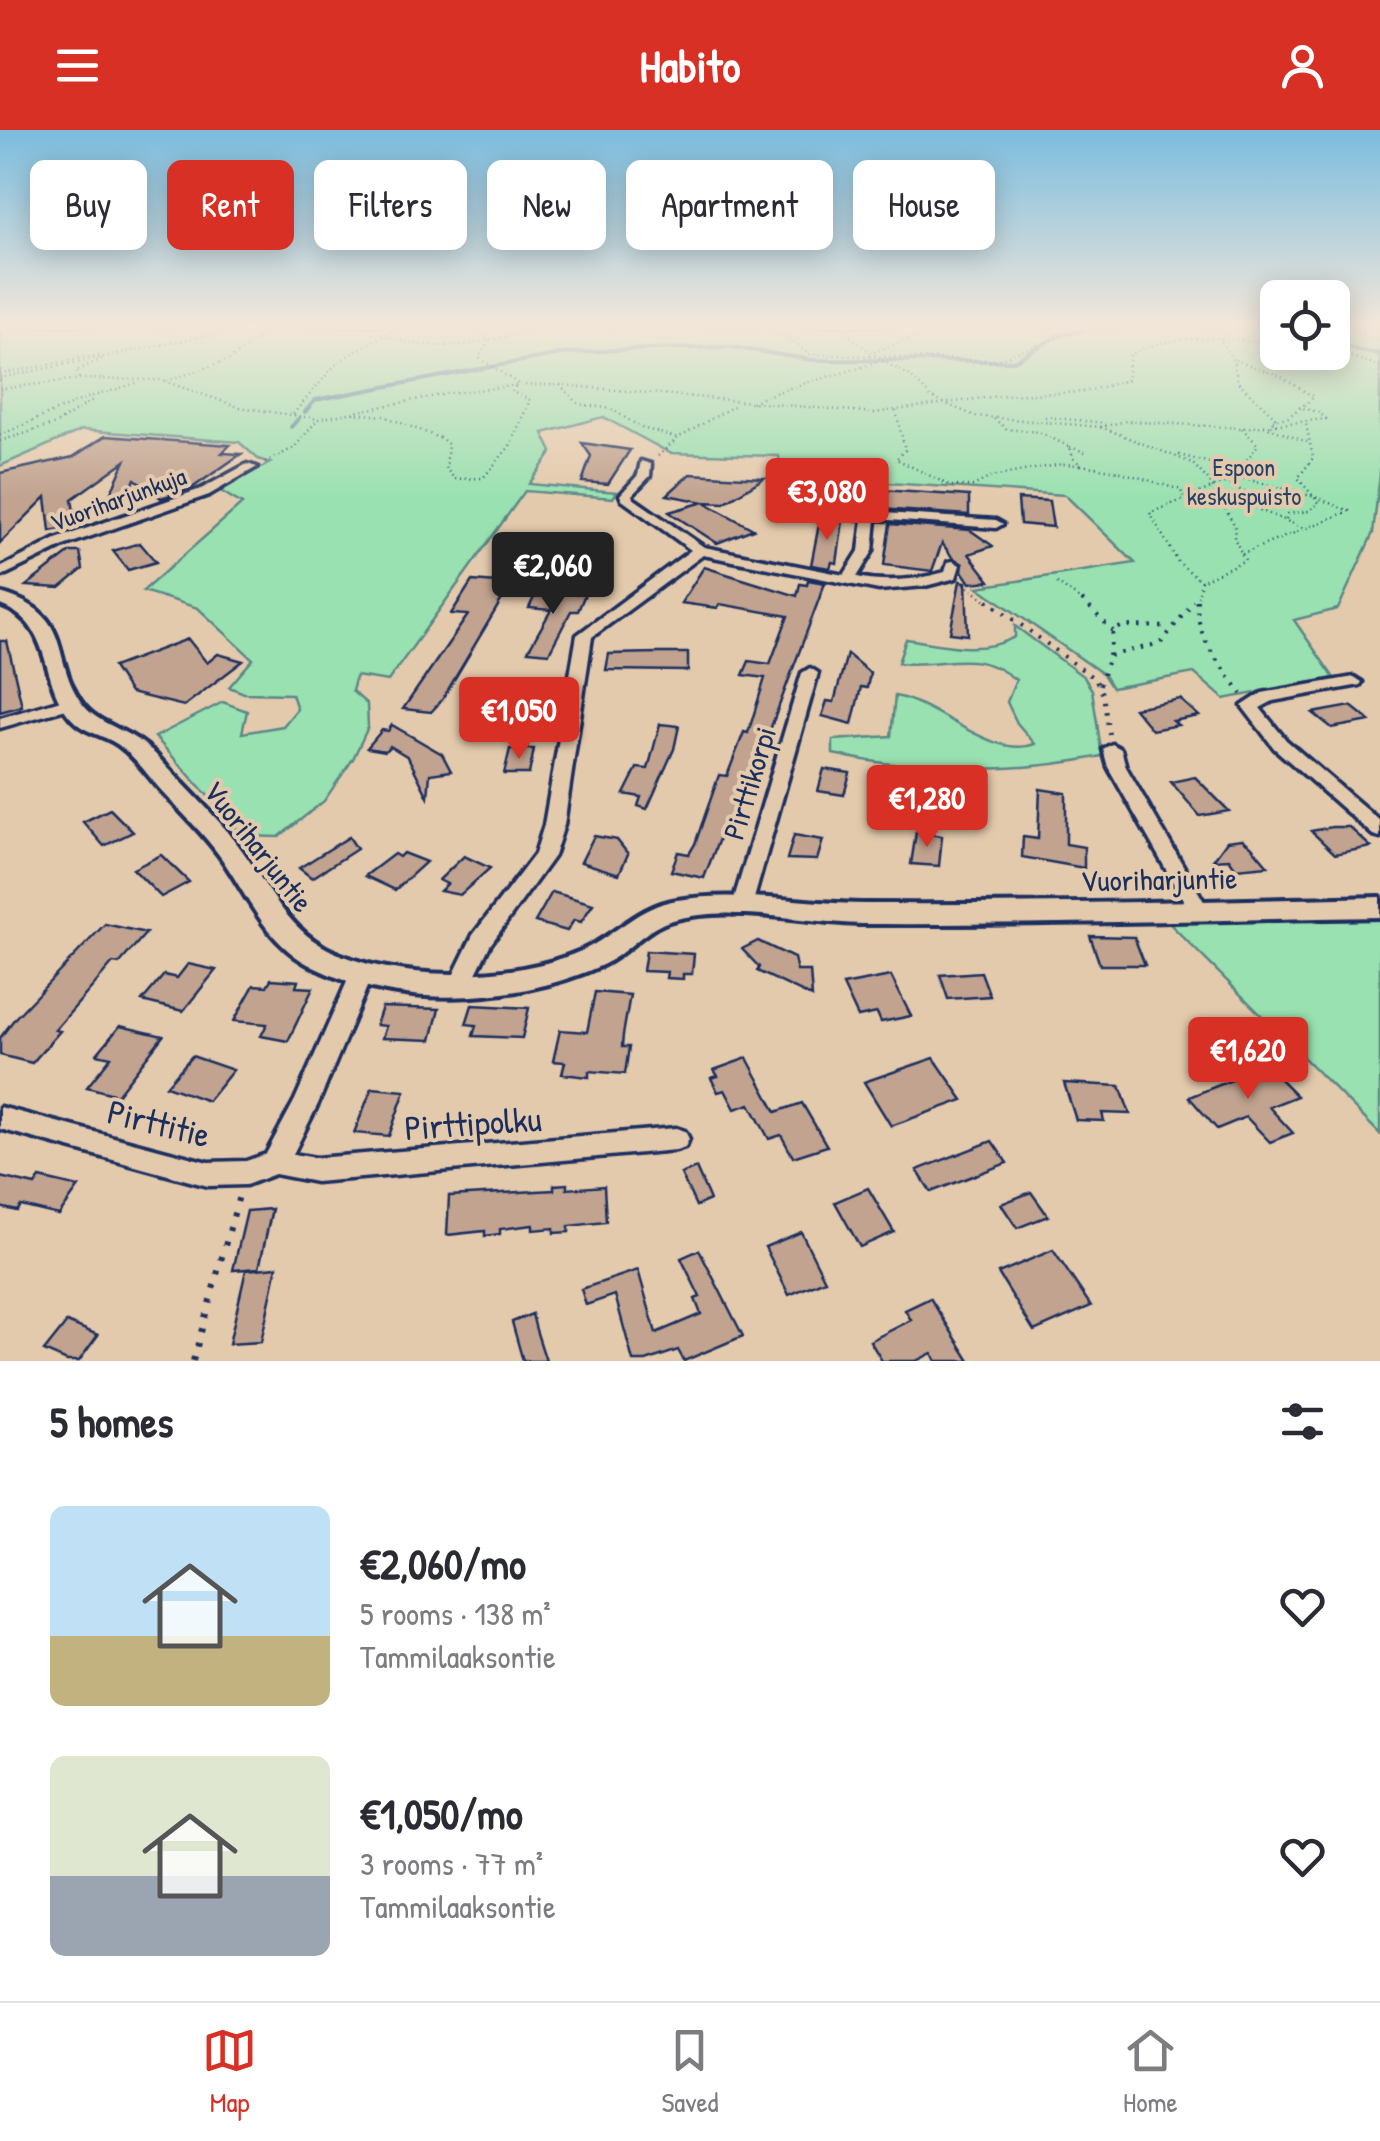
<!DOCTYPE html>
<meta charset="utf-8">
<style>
:root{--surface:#fff;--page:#f7f7f7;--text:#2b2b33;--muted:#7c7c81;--line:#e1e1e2;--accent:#d93025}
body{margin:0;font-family:"Patrick Hand",sans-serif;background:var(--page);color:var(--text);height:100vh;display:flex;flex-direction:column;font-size:38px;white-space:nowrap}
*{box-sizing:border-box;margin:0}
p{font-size:32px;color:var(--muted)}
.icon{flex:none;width:55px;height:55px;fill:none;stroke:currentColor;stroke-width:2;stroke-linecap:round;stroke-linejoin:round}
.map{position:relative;height:1231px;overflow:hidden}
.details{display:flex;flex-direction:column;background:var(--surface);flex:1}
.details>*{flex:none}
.banner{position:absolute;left:30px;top:30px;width:1320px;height:90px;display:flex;gap:20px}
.fabs{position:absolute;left:1260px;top:150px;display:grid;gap:20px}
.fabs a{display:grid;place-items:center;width:90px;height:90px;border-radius:15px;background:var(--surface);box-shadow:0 5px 25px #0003;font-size:50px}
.price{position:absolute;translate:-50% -85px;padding:0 22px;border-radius:10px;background:var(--accent);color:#fff;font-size:32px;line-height:65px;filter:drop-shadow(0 2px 5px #0008)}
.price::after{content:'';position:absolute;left:50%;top:60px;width:30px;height:22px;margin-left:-15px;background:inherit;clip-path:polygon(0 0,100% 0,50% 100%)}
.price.active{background:#222;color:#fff}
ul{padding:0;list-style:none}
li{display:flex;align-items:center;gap:30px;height:250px;padding:0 50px}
li span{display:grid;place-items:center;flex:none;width:280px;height:200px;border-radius:15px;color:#555}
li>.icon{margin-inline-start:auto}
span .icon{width:120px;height:120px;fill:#fffc;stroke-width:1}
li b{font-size:42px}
h2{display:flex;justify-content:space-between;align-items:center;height:120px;padding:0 50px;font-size:42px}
.tag{padding:0 35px;border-radius:15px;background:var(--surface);box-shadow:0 5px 25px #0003;font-size:35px;line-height:90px}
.tag.active{background:var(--accent);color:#fff}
header{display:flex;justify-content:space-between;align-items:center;height:130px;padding:0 50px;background:var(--accent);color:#fff;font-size:45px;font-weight:800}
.menu{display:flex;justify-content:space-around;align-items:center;height:140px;border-top:2px solid var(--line);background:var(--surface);font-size:28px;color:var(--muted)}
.menu a{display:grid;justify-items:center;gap:5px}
.menu .active{color:var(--accent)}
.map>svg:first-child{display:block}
.green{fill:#99e1b0;stroke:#5a8887;stroke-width:2.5}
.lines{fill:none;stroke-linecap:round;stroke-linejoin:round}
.stream{stroke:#528ba1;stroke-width:4}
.building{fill:#c1a38f;stroke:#1b2f5e;stroke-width:2.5}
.minor-casing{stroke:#1b2f5e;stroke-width:7}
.tertiary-casing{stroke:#1b2f5e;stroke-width:8}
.path-far2{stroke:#1b2f5e;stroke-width:2.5;stroke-dasharray:1 4;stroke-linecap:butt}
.path-far1{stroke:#1b2f5e;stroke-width:4;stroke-dasharray:2.5 8;stroke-linecap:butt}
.path{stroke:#1b2f5e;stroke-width:6;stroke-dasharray:4 11;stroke-linecap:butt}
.minor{fill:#e4caac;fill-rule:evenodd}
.tertiary{fill:#e4caac;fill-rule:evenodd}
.labels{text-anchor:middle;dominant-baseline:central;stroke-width:8;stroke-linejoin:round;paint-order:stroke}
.far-park-label{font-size:25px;fill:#284166;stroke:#e4caac}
.far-street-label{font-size:25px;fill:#1b2f5e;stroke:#e4caac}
.street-label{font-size:30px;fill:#1b2f5e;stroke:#e4caac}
.near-street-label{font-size:35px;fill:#1b2f5e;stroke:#e4caac}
</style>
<header><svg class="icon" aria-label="menu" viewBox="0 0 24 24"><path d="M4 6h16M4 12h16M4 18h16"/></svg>Habito<svg class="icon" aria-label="person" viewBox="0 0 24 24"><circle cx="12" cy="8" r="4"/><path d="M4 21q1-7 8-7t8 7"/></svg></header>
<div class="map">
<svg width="1380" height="1231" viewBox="0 0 1380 1231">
<rect width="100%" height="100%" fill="#e4caac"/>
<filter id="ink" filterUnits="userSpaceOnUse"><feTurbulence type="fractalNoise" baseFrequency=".01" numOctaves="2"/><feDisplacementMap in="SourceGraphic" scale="20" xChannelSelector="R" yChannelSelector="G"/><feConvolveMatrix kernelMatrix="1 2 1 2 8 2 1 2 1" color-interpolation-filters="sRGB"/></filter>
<g filter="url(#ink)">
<g class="green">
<polygon points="0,197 1277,197 1278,222 1332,222 1333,197 1380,197 1380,344 1373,403 1338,479 1294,490 1334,548 1224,569 1194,543 1112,558 1103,544 978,457 1135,433 1065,365 844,350 829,358 835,371 812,370 781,348 779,326 670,323 603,287 543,303 552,322 529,354 617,362 613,368 525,361 388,551 356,546 352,561 367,574 368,597 353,629 324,671 279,707 244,706 155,607 223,572 247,581 242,603 283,596 297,579 292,564 244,563 229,557 253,529 198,478 143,461 242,374 219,360 270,333 258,329 239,312 82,300 0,336"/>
<path d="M 1015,496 L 1084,547 L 1092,560 L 1102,626 C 1015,644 919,643 833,624 L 833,610 L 891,606 L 895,566 C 937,573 993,630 1035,614 L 1017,593 L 1007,572 L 1016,550 C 974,516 946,538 898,533 L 906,509 C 943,514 980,526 1015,507 Z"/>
<polygon points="1380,783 1380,1004 1169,793 1238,785"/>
</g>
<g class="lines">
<g class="stream">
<polyline points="1332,209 1359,221 1380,224"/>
<polyline points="305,282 315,270 560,224 614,220 731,217 813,230 1014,231 1057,206 1099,197"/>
<polyline points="291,297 299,288"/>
</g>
</g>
<g class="building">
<polygon points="105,306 230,315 222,323 241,324 192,358 171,365 161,368 135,349 127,367 108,369 125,331 72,369 76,396 50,401 46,367 0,413 0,343 73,327"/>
<polygon points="582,313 630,320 608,354 582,352 591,326"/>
<polygon points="690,344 764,348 724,373 704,372 753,399 717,413 669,382 704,372 667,365"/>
<polygon points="852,358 969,366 969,385 849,377"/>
<polygon points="1018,369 1049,371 1053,397 1020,394"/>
<polygon points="820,389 843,391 837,433 832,432 830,438 811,435"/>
<polygon points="890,394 970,400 993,416 969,424 990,451 970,453 962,441 963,434 952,427 942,413 932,441 884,435"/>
<polygon points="140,413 156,432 128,440 113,421"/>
<polygon points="70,422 80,422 83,439 60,458 26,456"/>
<polygon points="704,437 797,466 800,454 807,455 808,450 825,453 758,632 753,631 733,694 725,693 704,748 671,741 678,722 689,724 695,714 719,645 727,646 744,602 748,603 765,548 743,545 749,531 770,534 788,486 720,474 717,478 681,473"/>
<polygon points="472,451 511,454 442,570 431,582 403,579 468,485 451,484"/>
<polygon points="960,451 966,452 968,505 950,503"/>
<polygon points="537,461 585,464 578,481 571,481 549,523 528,521 551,480 529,478"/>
<polygon points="188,509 207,533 218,524 243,531 184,576 130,563 113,537"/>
<polygon points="0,511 7,511 22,576 0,582"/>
<polygon points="658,523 688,523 688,541 606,540 609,524"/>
<polygon points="847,524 870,543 867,558 861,557 852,594 822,586 827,571 834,572"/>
<polygon points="513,567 540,567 537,587 509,587"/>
<polygon points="1180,569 1199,586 1173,591 1178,595 1152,600 1134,578"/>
<polygon points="1351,576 1370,591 1332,598 1313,583"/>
<polygon points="660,594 679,596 674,619 647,679 638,676 641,667 624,664 637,638 648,639"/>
<polygon points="392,595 442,624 451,641 430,644 428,667 408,627 390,616 385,621 367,618 382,600 388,601"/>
<polygon points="510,619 534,619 529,644 504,644"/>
<polygon points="824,639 850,643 844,665 818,661"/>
<polygon points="1195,647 1229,681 1200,686 1171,652"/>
<polygon points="949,650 975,654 973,680 946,672"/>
<polygon points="1040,659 1066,663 1066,714 1084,717 1084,738 1022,727 1023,707 1038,709"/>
<polygon points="110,679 133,702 104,716 83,692"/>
<polygon points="1332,697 1349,697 1371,717 1335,724 1311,701"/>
<polygon points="916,702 942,706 939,736 911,734"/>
<polygon points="794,705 823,710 817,730 787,729"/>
<polygon points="594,706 617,710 628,724 619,744 581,732"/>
<polygon points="349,707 357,719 312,748 299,738"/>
<polygon points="1242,709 1251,716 1268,736 1236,739 1229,729 1213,730 1227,711"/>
<polygon points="403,723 426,732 395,760 365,746 394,724 399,727"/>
<polygon points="161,725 189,752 161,767 133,739"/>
<polygon points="464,726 490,738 460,765 440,761 447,754 439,750"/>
<polygon points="552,762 593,774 581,792 574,790 567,801 535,792"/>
<polygon points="105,794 146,803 119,834 113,833 55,900 60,901 32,933 0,925 0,908 15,888"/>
<polygon points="1090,806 1134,807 1145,835 1100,835"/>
<polygon points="758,811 794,828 797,841 810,841 812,867 757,841 759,837 742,819"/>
<polygon points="646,821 694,824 692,844 683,844 683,849 666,848 667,842 643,841"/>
<polygon points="188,834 216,840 183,881 142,871 164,845 177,848"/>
<polygon points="981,842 990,866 948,869 940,845"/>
<polygon points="891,846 911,886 881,892 877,883 858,887 843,855"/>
<polygon points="271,849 298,851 296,857 313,858 288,911 261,906 267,894 234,891 254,855 267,856"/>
<polygon points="595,862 630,865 623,905 622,917 629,917 625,944 589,941 589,947 562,944 565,932 553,931 560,900 587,902"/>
<polygon points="472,875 529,878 522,908 473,906 476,895 466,894"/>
<polygon points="382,877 439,879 431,910 382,908 386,896 376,895"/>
<polygon points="120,896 163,906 117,965 87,957 111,927 97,924"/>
<polygon points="192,926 233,940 208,971 166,956"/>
<polygon points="747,928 776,982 802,973 827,1016 793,1027 781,1005 769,1009 750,974 735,979 725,960 718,962 711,948 718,946 714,940"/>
<polygon points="934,928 963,970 891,996 864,952"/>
<polygon points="1267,936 1297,966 1269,977 1293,1003 1270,1012 1246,987 1217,999 1189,967"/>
<polygon points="1064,953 1120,956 1130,984 1102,983 1104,991 1076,990"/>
<polygon points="372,958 405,961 389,1006 354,1003"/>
<polygon points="992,1011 1007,1033 931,1062 917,1040"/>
<polygon points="696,1038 710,1070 696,1076 681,1044"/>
<polygon points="0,1047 35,1055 40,1048 79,1057 59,1085 21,1076 17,1081 0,1077"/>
<polygon points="567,1054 567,1059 604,1056 606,1092 569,1096 569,1102 554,1103 554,1098 533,1100 533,1095 500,1099 500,1104 485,1106 485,1101 447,1105 449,1066 554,1060 554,1055"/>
<polygon points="868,1058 894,1102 860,1117 835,1072"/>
<polygon points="1031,1062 1048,1086 1017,1098 1001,1074"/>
<polygon points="272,1079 259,1138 233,1140 247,1081"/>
<polygon points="801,1102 825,1150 789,1165 765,1117"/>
<polygon points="699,1120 743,1206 684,1231 678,1220 646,1231 633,1231 615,1165 586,1175 581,1159 638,1140 656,1203 701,1184 695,1169 700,1167 681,1128"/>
<polygon points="1053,1120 1091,1176 1034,1201 998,1143"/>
<polygon points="277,1137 261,1212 229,1214 246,1140"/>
<polygon points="930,1168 970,1231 936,1231 932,1223 916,1231 882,1231 870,1211 911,1190 905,1180"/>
<polygon points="532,1184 536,1200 546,1231 523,1231 512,1192"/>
<polygon points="67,1192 98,1205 79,1231 67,1231 44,1221"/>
</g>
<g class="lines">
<defs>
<g id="minor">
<path d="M 641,331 L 651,334 L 650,346 L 632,365 L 633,368 L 704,417 L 844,445 L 859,421 L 863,389 L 825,386 L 820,385 L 820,379 L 996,390 L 1003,394 L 996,398 L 876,389 L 873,421 L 857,447 C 887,453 916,450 945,442 L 948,432 L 953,431 L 960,435 L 956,448 L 925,456 L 879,460 L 703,425 L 592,507 L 564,695 L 554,726 L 490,815 L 469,858 L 461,861 L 453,858 L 450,852 L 473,805 L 535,724 L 544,695 L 577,505 L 691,420 L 622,370 L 620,365 L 638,345 Z"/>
<polygon points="247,334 257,337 209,365 66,415 0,447 0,438 56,409 201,359"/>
<polygon points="810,538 818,543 751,779 748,784 734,784 731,779 802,543"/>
<polygon points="1354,547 1362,552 1360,555 1273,571 1260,578 1286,610 1380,691 1380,707 1373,705 1274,618 1242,576 1262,563"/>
<polygon points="71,567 79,572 77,576 0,598 0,588"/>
<polygon points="1112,614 1121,619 1126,637 1210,782 1207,787 1200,789 1193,787 1108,637 1103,619"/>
<polygon points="361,837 369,839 372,845 318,974 293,1024 316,1028 676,998 685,1001 689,1009 685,1017 676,1020 316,1052 275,1044 246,1055 208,1056 0,999 0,977 208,1032 246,1031 266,1024 295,970 350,845 353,839"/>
</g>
<path id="tertiary" d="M 0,463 C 77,484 48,529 84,576 C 100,596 132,600 155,624 C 181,653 211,680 235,711 C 265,749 282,794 326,818 C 392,853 513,851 581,821 C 615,806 638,776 677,770 C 740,760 804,774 867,774 C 1038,775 1209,771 1380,767 L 1380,787 C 1208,790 1035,795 863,794 C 803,793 733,774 673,790 C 645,797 626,825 600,836 C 514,875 390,880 306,833 C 265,809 248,767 222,729 C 204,703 180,681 159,658 C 147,644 136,628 121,617 C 107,605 86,604 73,590 C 37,552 56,495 0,475 Z"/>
</defs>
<use href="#minor" class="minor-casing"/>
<use href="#tertiary" class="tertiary-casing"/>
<g class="path-far2">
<polyline points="475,197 489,211 479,228 520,255"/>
<polyline points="763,197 788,206 808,224 993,231 1088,197"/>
<polyline points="839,197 882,231 909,245 932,268 975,286 1101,297 1126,291 1242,298 1271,295 1275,287 1238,252 1233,230 1219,209 1223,206 1218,197"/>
<polyline points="1095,197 1111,200 1129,197"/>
<polyline points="1343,197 1380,212"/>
<path d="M 382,204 C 435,226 483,214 536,197"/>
<polyline points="0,205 14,197"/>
<polyline points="1332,221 1380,236"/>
<polyline points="874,222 939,197"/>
<polyline points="1235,230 1280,246 1314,267 1288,287 1273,290"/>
<polyline points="0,240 0,253"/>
<polyline points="0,244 103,224"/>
<polyline points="0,248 249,197"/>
<polyline points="79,248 76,241 104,228"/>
<polyline points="167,251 229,230 260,207 259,197"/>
<polyline points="560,255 579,274 611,279 642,298 678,308"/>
<polyline points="0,259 79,249 161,250 239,277 318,289"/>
<path d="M 752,272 C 793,254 837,246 880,231"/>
<polyline points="896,281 905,320 896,329 951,356 973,356 991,347 1062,334 1081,335"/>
<polyline points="353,283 384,286 442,309 448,314 446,339 455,349 483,348 510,316 530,270 512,262 516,255"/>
<polyline points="293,284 338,232 397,197"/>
<polyline points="1045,287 1105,293"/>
<polyline points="994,289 1007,299 1039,302 1070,317 1073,328 1081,335 1118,341 1181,360 1183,367"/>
<polyline points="1271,295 1326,289 1318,282 1299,277"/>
<polyline points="1264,296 1307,312"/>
<polyline points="1101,297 1192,333 1209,351 1235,396 1234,408 1245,430 1201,451 1197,473"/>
<polyline points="0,305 84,269 140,252"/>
<polyline points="0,311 56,294 94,269"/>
<polyline points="1070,317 1085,322"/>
<polyline points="1179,325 1237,340"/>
<polyline points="658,326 678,308 737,274"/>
<path d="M 265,332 L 294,318 L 318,289 L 451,263 L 520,255 L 560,255 L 874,283 L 1006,265 L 1084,262 L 1127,250 L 1130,225 C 1174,200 1229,211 1278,212"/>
<polyline points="1234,346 1315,367 1349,381 1242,424"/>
<polyline points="1226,353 1248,364 1257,379 1306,399"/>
<polyline points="1286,389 1288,384 1309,381 1319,373 1298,348 1313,328 1306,294"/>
<polyline points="1201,451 1178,432 1150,383 1231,350 1258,315 1242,298"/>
<polyline points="1057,453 1085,473"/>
<polyline points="964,454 990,473"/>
</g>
<g class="path-far1">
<polyline points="987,470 1095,549 1103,565 1109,604"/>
<polyline points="1082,470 1113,501"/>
<path d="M 1197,470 C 1196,511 1220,533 1242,564"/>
<polyline points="1109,526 1113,501 1123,496 1170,497"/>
<polyline points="1100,555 1109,526 1161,513 1194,471"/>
</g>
<polyline class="path" points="193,1231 240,1062"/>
<use href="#minor" class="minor"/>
<use href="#tertiary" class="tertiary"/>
</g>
</g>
<linearGradient id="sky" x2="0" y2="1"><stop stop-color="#7bbcde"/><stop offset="0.53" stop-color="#f3e7da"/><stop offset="1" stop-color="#f3e7da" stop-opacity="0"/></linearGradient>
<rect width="1380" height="369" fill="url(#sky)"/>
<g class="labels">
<g class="far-park-label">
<text x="1244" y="337">Espoon<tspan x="1244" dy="29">keskuspuisto</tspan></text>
</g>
<g class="far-street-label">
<text transform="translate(118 369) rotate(-20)">Vuoriharjunkuja</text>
</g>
<g class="street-label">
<text transform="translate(749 653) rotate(-73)">Pirttikorpi</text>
<text transform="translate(259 716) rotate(52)">Vuoriharjuntie</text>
<text transform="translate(1159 749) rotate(-1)">Vuoriharjuntie</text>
</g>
<g class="near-street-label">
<text transform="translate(159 993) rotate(14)">Pirttitie</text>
<text transform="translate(473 993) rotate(-4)">Pirttipolku</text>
</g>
</g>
</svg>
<div class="fabs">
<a><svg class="icon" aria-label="locate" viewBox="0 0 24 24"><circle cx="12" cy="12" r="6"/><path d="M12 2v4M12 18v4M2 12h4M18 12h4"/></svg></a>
</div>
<b class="price" style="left:827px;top:413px">€3,080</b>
<b class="price active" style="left:553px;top:487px">€2,060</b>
<b class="price" style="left:519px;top:632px">€1,050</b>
<b class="price" style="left:927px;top:720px">€1,280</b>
<b class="price" style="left:1248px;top:972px">€1,620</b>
<div class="banner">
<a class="tag">Buy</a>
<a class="tag active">Rent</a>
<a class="tag">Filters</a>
<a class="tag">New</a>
<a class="tag">Apartment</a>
<a class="tag">House</a>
</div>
</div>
<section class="details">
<h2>5 homes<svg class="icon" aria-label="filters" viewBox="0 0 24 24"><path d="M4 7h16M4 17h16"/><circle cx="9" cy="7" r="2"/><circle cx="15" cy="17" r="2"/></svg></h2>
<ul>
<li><span style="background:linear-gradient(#bfe0f5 65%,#c2b280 0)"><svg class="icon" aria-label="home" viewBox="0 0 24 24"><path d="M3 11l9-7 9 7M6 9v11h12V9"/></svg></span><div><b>€2,060/mo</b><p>5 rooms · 138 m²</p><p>Tammilaaksontie</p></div><svg class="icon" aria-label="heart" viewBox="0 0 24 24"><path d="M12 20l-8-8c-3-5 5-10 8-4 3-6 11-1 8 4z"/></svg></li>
<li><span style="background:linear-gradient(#dfe7d0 60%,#9aa5b1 0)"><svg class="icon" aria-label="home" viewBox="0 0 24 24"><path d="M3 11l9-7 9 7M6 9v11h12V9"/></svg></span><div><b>€1,050/mo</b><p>3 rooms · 77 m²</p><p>Tammilaaksontie</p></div><svg class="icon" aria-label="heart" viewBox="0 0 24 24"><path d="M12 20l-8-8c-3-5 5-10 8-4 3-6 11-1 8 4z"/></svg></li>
</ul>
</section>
<nav class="menu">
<a class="active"><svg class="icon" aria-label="map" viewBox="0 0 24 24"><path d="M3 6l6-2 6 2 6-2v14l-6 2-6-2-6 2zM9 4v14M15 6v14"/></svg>Map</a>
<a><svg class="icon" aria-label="saved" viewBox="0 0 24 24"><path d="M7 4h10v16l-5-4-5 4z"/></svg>Saved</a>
<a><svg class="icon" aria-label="home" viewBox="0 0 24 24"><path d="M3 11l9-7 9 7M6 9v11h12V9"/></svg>Home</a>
</nav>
